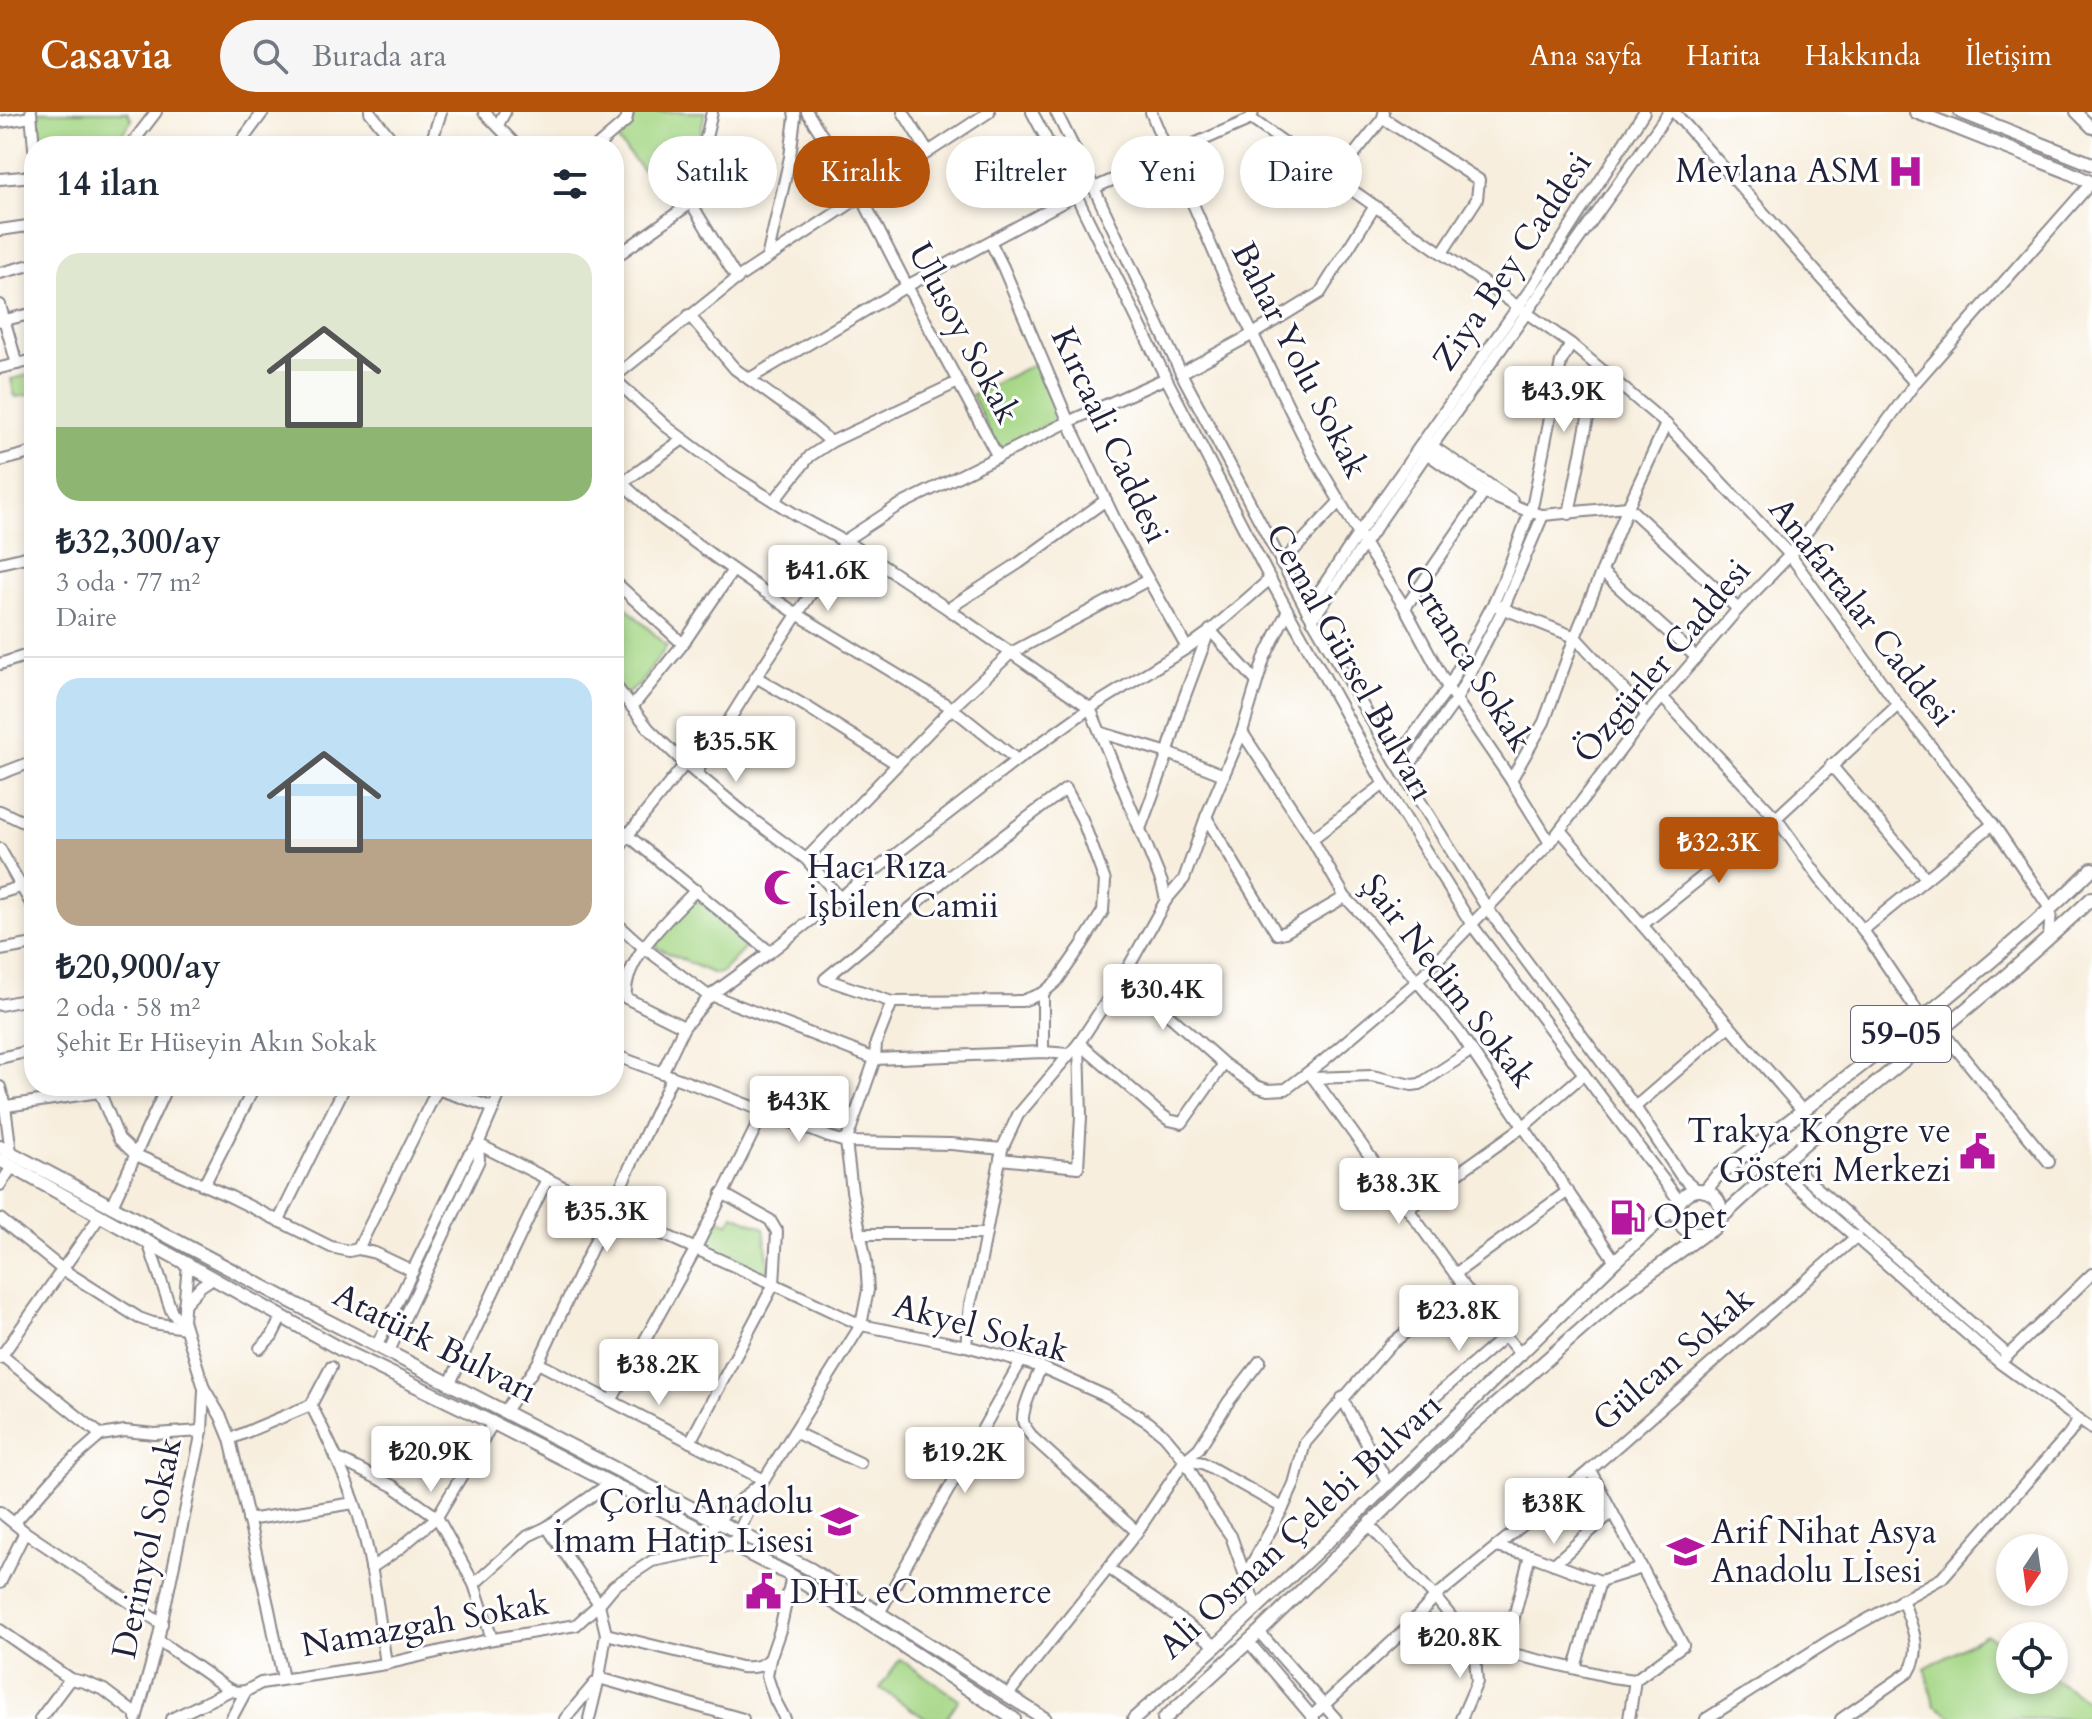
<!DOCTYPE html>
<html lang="tr">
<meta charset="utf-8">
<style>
:root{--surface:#fff;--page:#f6f6f7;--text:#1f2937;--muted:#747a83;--line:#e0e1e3;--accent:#b45309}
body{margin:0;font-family:Cardo,serif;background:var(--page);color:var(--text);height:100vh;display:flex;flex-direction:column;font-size:30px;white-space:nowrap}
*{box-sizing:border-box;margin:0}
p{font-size:26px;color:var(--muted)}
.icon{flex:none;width:44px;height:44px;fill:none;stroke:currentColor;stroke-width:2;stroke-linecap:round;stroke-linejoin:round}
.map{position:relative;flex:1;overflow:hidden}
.sheet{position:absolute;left:24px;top:24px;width:600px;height:960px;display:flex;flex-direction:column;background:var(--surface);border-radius:32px;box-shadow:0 4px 12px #0003}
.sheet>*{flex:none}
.top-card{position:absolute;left:648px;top:24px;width:760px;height:72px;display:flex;gap:16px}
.needle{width:52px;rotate:193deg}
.controls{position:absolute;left:1996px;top:1422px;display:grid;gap:16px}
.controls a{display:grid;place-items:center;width:72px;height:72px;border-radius:50%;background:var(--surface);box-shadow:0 4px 12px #0003;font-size:40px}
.price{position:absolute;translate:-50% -68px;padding:0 18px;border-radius:8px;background:#fff;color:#222;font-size:26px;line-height:52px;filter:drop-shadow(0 2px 4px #0008)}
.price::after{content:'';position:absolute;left:50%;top:48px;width:24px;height:18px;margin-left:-12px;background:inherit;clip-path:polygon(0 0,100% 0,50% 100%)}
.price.current{background:var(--accent);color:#fff}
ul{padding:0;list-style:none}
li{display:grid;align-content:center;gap:16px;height:424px;padding:0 32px}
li+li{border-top:2px solid var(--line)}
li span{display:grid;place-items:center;height:248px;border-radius:24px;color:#555}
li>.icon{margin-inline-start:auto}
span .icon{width:144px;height:144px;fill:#fffc;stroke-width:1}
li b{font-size:34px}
h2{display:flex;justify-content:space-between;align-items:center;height:96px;padding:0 32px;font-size:34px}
.chip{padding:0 28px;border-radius:36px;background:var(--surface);box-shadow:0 4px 12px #0003;font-size:28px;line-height:72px}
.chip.current{background:var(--accent);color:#fff}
header{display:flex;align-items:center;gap:48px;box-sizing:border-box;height:112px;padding:0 40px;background:var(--accent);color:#fff}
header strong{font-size:38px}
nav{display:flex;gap:44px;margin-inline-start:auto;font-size:28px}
.search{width:560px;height:72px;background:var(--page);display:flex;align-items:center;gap:20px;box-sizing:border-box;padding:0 28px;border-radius:44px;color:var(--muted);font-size:30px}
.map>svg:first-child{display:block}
.green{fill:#a6d786;stroke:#647c60;stroke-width:2}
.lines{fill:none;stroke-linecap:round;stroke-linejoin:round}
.minor-casing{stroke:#8c888c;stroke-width:14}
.major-casing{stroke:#8c888c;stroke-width:16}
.minor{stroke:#fff;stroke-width:10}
.major{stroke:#fff;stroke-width:12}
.labels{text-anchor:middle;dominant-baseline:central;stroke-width:6;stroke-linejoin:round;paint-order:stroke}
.shield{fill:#fff;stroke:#646476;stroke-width:2}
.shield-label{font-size:32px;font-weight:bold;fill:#22223b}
.poi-label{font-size:34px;fill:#22223b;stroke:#fff;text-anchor:start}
.street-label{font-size:34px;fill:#22223b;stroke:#fff}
</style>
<header>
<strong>Casavia</strong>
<div class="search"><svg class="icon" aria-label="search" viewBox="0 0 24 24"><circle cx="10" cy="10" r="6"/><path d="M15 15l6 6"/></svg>Burada ara</div>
<nav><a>Ana sayfa</a><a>Harita</a><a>Hakkında</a><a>İletişim</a></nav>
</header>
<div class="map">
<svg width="2092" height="1607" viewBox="0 0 2092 1607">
<rect width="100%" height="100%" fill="#fff"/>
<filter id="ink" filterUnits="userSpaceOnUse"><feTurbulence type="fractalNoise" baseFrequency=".0125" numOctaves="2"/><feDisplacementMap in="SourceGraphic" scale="16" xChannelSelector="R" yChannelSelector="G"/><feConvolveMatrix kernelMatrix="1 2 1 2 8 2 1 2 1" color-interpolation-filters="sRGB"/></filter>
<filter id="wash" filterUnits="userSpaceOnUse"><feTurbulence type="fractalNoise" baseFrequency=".006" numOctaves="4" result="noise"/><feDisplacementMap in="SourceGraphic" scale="32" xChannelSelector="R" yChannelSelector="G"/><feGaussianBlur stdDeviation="1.8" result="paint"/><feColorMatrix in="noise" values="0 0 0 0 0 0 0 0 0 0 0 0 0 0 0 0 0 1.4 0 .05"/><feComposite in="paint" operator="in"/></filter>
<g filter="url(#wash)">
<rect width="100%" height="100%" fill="#f7eedd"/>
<g class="green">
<polygon points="35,0 127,0 132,8 113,34 38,34"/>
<polygon points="632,0 705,0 690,72 682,82 674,87 668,87 619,30 618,21"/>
<polygon points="1034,252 1061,307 998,338 972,283"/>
<polygon points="34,262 34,282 15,285 11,267"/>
<polygon points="614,484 667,534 639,573 625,583 614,568"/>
<polygon points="691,790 702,790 750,831 721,861 714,862 657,836 656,831"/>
<polygon points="734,1103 764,1116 770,1165 702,1136 719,1107 729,1112"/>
<polygon points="1986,1522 2010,1538 2010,1568 2054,1567 2092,1592 2092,1607 1955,1607 1934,1593 1925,1556"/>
<polygon points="900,1547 959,1587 946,1607 926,1607 880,1576"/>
</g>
</g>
<g filter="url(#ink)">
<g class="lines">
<defs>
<g id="minor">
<polyline points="31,0 34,36"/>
<polyline points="370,0 397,34"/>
<polyline points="484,0 517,34"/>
<polyline points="807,0 861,84 907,174 998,345"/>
<polyline points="903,0 928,40"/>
<polyline points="1032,0 1076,83 1166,266 1270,467 1384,672 1472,813 1680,1090"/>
<polyline points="1056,0 1094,76 1181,261 1307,498 1395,649 1487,796 1635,995 1681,1064 1697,1078"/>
<polyline points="1151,0 1168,42 1190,85 1226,168 1313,344 1364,431 1405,496 1448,576 1511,668 1550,731"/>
<polyline points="1674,0 1915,271"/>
<polyline points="2076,0 2092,16"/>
<polyline points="1383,6 1479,68 1477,87 1442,141"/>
<polyline points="1251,7 1571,232 1666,312 1790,443 1898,593 1993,712 2051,798 2049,825"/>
<polyline points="0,10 31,5"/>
<polyline points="498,13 505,0"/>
<polyline points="130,34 156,0"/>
<polyline points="238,34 263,0"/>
<polyline points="430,34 441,0"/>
<polyline points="597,34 626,9 628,0"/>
<polyline points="1335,66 1383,6 1384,1"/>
<polyline points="0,67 34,64"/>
<polyline points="1094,76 1251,7 1253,0"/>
<polyline points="691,91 737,167"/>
<polyline points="0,118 34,113"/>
<polyline points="991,131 1003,155 1070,313 1118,414 1187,536"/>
<polyline points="614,146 691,91 712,0"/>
<polyline points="767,146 790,45 795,5 794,0"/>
<polyline points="0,161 34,152"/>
<polyline points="0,193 17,252"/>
<polyline points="689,203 735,257 804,307 831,330"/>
<polyline points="1,209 34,201"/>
<polyline points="0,256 34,248"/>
<polyline points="1181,261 1253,222 1320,181 1375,94"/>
<polyline points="614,265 739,165 989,0"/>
<polyline points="614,267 667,315 726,359 796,403 853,434 948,497 1090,596 1162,771 1166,788 1124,863 1079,931 1018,1003 1002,1037 979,1158 970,1192 966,1234"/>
<polyline points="749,267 907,174 1076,83"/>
<polyline points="1429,332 1512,388"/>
<polyline points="1423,339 1484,381 1530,400 1543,403 1628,395"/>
<polyline points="0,349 34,340"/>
<polyline points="622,371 658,404 733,458 797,502 952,596 1017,648"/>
<polyline points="614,377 683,327"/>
<polyline points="774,389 810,344 831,330 958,270"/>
<polyline points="1628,395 1738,497"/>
<polyline points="1569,402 1598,255"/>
<polyline points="844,429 896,395 1068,310 1166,266"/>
<polyline points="0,451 34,443"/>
<polyline points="1281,452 1339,390"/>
<polyline points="1602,460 1696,545"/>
<polyline points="614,469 683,532"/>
<polyline points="1497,494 1575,525 1647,603"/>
<polyline points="1405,496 1484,381"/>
<polyline points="948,497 1019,451 1106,388"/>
<polyline points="1307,498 1358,422 1532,175 1644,0"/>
<polyline points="1312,508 1427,341 1669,0"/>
<polyline points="1210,518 1256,569"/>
<polyline points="0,552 34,541"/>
<polyline points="756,565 807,595 897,652"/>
<polyline points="614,572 649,617 685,652 748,704 806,747 840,786"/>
<polyline points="1662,585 1776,706 1820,767 1863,818 1922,906"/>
<polyline points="632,595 683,532 733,458"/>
<polyline points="1242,620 1312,727 1345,785 1366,807 1459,920 1615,1149"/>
<polyline points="1102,621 1168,641 1224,663"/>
<polyline points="1395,649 1448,576 1493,492 1507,460 1533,391 1561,250 1571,232"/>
<polyline points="1831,653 1926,766"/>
<polyline points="696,661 756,565 845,430"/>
<polyline points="0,662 34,649"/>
<polyline points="1403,662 1456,588 1503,497 1543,403"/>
<polyline points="1511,668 1544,610 1575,525 1628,395 1666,312"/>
<polygon points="1066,677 1082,707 1105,769 1103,799 1082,833 1057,869 1043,881 1022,889 892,890 825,867 943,769"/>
<polyline points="0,699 34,715"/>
<polyline points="1206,705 1277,822 1285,820 1345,785"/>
<polyline points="614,712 770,840"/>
<polyline points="1140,717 1166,647 1180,597 1208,522"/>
<polyline points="1560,718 1802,998"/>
<polyline points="1312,727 1384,672"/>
<polyline points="0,737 34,797"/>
<polyline points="614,745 627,724 685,652"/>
<polyline points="806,747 952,596 1011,541 1148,468"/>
<polyline points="0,781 20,775"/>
<polyline points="1166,788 1184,767 1206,705 1242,620 1264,547 1287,500"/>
<polyline points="614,809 643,835 710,885"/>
<polyline points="1642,813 1776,706 1898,593"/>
<polyline points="1863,818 1993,712"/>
<polyline points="0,838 34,832"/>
<polyline points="1124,863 1224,952 1256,974 1268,978 1286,977 1323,949 1415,871 1550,731 1647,603 1738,497 1790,443 1915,271 2091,71"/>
<polyline points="1043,881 1043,940"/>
<polyline points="711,883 875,947 1043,940 1069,942"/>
<polyline points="0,893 34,886"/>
<path d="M 684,915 L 626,886 C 622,847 671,804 696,778"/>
<polyline points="1941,918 2049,1050"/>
<polyline points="1079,931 1158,1000 1169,1008 1182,1011 1224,952"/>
<polyline points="614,943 722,983 829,1025 846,1030 951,1032 1002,1037"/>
<polyline points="0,946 34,938"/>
<polyline points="1309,960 1463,1173 1521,1243"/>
<polyline points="662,961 684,915 711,883 770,840 1017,648 1090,596 1187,536 1209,520 1270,467"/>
<polyline points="1313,966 1372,964 1412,973 1420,972 1472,938"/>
<polyline points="97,974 119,1027 136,1043 231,1085 331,1135 349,1139 358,1137 375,1141 413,1159"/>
<polyline points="428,974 494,996"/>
<polyline points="0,975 5,994 11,1041"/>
<polyline points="0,995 99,980"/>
<polyline points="1635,995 1729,914"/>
<polyline points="478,1032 609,1098 774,1172 861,1213 966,1234 1021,1249 1041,1255 1108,1285 1148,1310 1164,1323 1185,1348 1209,1393 1231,1424 1256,1495"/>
<polyline points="1000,1047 1078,1055 1081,1005 1079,931"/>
<polyline points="1784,1047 2008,1243"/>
<polyline points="1775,1055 2000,1251 2092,1317"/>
<polyline points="0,1073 12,1055"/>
<polyline points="204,1073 255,974"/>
<polyline points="112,1094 167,974"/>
<polyline points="1408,1097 1524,1014 1584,962"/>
<polyline points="0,1107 62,1157 139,1206 153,1211 185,1216"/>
<polyline points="279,1108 345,974"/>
<polyline points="860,1122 986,1122"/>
<polyline points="148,1130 171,1198 175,1204 183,1208"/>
<polyline points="358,1137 439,974"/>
<polyline points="188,1152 183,1208 204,1276 221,1305 230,1327 269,1497 283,1567"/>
<polyline points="1455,1162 1568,1079"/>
<polyline points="184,1192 201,1174 213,1166"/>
<polyline points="377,1233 468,1044 478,1032 503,974"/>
<polyline points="260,1236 272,1224 282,1204"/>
<polyline points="389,1239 479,1048 478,1032"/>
<polyline points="0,1242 101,1323"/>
<polyline points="0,1246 100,1104"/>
<polyline points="2005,1246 2092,1162"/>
<polyline points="538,1251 764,1368"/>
<path d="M 331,1255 L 311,1293 C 327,1324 342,1357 354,1389 C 372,1441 378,1498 386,1552"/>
<path d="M 1041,1255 C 1036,1267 1022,1296 1023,1308 C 1023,1314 1030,1321 1033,1326 L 1137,1420"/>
<polyline points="450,1271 547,1067"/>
<polyline points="1436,1284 1505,1224"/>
<polyline points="1342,1286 1383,1362 1387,1372"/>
<polyline points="611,1289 695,1138 763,1001"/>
<polyline points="505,1299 538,1251 672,965"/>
<polyline points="794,1320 860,1351"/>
<polyline points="230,1327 311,1293"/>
<polyline points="690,1330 774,1172 777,1120 770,1108 722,1081"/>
<polyline points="336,1346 393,1374 437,1405 474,1472 492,1527"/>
<polyline points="1185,1348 1203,1351 1283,1396"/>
<polyline points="0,1400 25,1420 162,1512"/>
<polyline points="248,1408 354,1391"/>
<polyline points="15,1410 62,1357 101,1323 125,1319 155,1322 202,1319"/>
<polyline points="1369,1413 1435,1485 1474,1533 1611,1565 1635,1568 1683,1533 1590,1358"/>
<polyline points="547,1415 599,1492 606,1522 599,1566 589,1607"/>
<polyline points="1496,1435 1530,1443 1600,1469"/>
<polyline points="694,1440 701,1434 717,1408 763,1369"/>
<polyline points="1554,1452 1612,1400"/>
<polyline points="371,1456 399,1437 437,1405 493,1311"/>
<polyline points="1108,1456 1156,1489 1216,1534"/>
<polyline points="1245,1464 1283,1396 1294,1372 1305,1331 1389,1234 1463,1173"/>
<polyline points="0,1471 25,1420"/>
<polyline points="474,1472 528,1424 547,1415 610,1371"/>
<polyline points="879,1501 1021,1249"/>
<polyline points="0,1518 70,1567 84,1570 104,1578 137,1603"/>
<polyline points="1259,1520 1336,1607"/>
<path d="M 606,1522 L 741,1555 C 754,1556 761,1555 770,1547"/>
<polyline points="158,1528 227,1576 236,1580 246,1579"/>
<polyline points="1248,1529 1314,1607"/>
<polyline points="1505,1540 1530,1443"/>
<polyline points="1575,1556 1600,1469 1642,1456"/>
<polyline points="599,1566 743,1607"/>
<polyline points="1007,1584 1137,1420 1185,1348 1199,1336 1229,1289 1260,1249"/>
<polyline points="1312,1604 1405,1518 1435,1485 1590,1358 1857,1124"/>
<polyline points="40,1607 70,1567"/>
<polyline points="136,1607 158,1528 202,1319 204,1278"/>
<polyline points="171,1607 231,1578"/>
<polyline points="231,1607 246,1579 261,1571 386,1552 488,1528 576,1513 599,1492 614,1474 652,1449 732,1433 764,1368 861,1213 868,1178 866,1149 852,1079 846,1030 875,947 876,931 892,890"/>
<polyline points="565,1607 595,1571"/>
<polyline points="785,1607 775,1588 767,1564 770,1547 780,1518 792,1464"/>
<polyline points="1461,1607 1477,1570 1474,1533"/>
<polyline points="1629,1607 1635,1568"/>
<polyline points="1706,1607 1832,1527 1942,1466 2069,1322 2079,1307"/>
<path d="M 1841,1607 L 1909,1560 C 1924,1536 1911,1513 1902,1487"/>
</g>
<g id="major">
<polyline points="1916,0 2066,59 2092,71"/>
<polyline points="1961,0 2092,52"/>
<polyline points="0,1035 324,1207 810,1457 1045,1607"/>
<polyline points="0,1048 340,1237 493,1311 792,1464 888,1524 1014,1607"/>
<circle cx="1699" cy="1100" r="22"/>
<path d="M 1705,1079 L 1717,1064 C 1844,966 1977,871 2092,757"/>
<path d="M 1720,1107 C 1839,994 1974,899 2092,786"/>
<polyline points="1134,1607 1216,1534 1357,1402 1615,1149 1668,1101 1678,1097"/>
<polyline points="1164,1607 1259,1520 1464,1320 1624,1180 1705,1121"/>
</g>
</defs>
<use href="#minor" class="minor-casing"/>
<use href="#major" class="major-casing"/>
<use href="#minor" class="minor"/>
<use href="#major" class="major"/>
</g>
</g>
<defs>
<symbol id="hospital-bare" viewBox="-9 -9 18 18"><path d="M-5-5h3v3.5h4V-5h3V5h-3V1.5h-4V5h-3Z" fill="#b5179e" stroke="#fff" stroke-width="2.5" paint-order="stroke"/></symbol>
<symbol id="mosque-bare" viewBox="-9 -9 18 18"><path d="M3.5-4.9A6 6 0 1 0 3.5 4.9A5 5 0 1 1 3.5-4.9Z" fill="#b5179e" stroke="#fff" stroke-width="2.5" paint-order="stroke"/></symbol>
<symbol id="civic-bare" viewBox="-9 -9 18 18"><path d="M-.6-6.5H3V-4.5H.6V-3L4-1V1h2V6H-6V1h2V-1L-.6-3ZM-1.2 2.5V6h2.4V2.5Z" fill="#b5179e" stroke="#fff" stroke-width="2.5" paint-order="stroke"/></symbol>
<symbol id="fuel-bare" viewBox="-9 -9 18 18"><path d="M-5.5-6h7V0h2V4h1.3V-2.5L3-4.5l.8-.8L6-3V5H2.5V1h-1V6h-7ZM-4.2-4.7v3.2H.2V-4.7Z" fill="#b5179e" stroke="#fff" stroke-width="2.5" paint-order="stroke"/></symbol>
<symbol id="school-bare" viewBox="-9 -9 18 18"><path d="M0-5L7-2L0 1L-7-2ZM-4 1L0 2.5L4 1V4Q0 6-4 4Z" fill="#b5179e" stroke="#fff" stroke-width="2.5" paint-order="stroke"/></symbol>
</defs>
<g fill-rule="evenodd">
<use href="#hospital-bare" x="1880" y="34" width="51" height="51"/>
<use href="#mosque-bare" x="756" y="750" width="51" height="51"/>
<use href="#civic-bare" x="1952" y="1014" width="51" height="51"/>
<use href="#fuel-bare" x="1602" y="1080" width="51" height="51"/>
<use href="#school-bare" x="814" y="1384" width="51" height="51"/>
<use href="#school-bare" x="1660" y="1414" width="51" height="51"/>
<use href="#civic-bare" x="738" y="1454" width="51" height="51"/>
</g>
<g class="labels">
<rect class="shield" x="1851" y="894" width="100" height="56" rx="6"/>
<g class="shield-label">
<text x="1901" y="922">59-05</text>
</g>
<g class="poi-label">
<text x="1880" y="59" text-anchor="end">Mevlana ASM</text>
<text x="807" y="755">Hacı Rıza<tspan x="807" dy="39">İşbilen Camii</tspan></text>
<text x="1951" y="1019" text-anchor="end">Trakya Kongre ve<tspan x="1951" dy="39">Gösteri Merkezi</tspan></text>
<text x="1653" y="1105">Opet</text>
<text x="814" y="1390" text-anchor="end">Çorlu Anadolu<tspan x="814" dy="39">İmam Hatip Lisesi</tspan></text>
<text x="1711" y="1420">Arif Nihat Asya<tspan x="1711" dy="39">Anadolu Lİsesi</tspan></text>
<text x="790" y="1480">DHL eCommerce</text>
</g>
<g class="street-label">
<text transform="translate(1512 149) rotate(-56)">Ziya Bey Caddesi</text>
<text transform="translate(964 221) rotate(62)">Ulusoy Sokak</text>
<text transform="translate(1300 248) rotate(63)">Bahar Yolu Sokak</text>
<text transform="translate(1110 323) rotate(65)">Kırcaali Caddesi</text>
<text transform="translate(1862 500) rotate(52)">Anafartalar Caddesi</text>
<text transform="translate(1468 546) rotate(58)">Ortanca Sokak</text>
<text transform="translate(1662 549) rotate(-50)">Özgürler Caddesi</text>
<text transform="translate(1350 550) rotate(61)">Cemal Gürsel Bulvarı</text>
<text transform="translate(1448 869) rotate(52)">Şair Nedim Sokak</text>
<text transform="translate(981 1216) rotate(15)">Akyel Sokak</text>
<text transform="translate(435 1231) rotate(27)">Atatürk Bulvarı</text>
<text transform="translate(1673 1247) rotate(-41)">Gülcan Sokak</text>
<text transform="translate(1300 1414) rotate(-43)">Ali Osman Çelebi Bulvarı</text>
<text transform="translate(147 1436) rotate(-78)">Derinyol Sokak</text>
<text transform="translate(425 1512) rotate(-10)">Namazgah Sokak</text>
</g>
</g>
</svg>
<div class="controls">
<a><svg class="needle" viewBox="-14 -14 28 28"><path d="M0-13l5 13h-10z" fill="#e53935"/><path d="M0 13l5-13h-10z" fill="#747a83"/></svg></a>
<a><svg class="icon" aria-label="locate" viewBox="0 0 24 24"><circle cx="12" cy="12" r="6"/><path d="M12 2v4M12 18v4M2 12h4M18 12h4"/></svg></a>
</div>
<b class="price" style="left:1564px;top:322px">₺43.9K</b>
<b class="price" style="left:828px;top:501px">₺41.6K</b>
<b class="price" style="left:736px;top:672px">₺35.5K</b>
<b class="price current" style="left:1719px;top:773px">₺32.3K</b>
<b class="price" style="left:1163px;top:920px">₺30.4K</b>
<b class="price" style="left:799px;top:1032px">₺43K</b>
<b class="price" style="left:1399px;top:1114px">₺38.3K</b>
<b class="price" style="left:607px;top:1142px">₺35.3K</b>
<b class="price" style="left:1459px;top:1241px">₺23.8K</b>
<b class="price" style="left:659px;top:1295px">₺38.2K</b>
<b class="price" style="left:431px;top:1382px">₺20.9K</b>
<b class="price" style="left:965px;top:1383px">₺19.2K</b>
<b class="price" style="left:1554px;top:1434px">₺38K</b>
<b class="price" style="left:1460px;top:1568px">₺20.8K</b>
<div class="top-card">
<a class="chip">Satılık</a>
<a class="chip current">Kiralık</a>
<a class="chip">Filtreler</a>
<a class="chip">Yeni</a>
<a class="chip">Daire</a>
</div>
<section class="sheet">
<h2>14 ilan<svg class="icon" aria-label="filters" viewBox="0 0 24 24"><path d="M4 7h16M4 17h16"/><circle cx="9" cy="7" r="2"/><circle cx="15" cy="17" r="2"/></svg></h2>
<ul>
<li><span style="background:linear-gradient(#dfe7d0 70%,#8fb573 0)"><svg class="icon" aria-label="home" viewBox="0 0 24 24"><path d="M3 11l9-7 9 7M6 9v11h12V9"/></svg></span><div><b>₺32,300/ay</b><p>3 oda · 77 m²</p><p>Daire</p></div></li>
<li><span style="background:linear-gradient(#bfe0f5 65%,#b9a48a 0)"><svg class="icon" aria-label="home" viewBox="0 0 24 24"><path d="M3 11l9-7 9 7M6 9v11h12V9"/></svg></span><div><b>₺20,900/ay</b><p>2 oda · 58 m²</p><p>Şehit Er Hüseyin Akın Sokak</p></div></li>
</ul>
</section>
</div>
